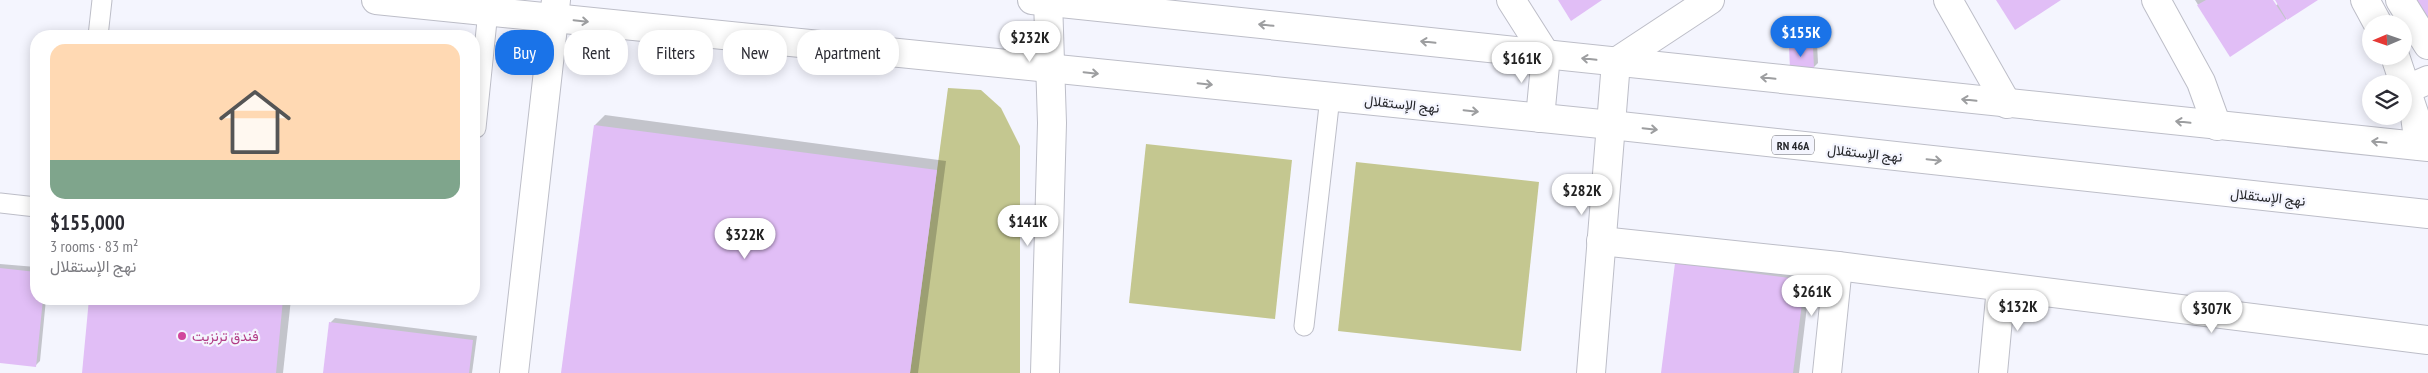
<!DOCTYPE html>
<meta charset="utf-8">
<style>
:root{--surface:#fff;--page:#f7f7f7;--text:#2b2b33;--muted:#7c7c81;--accent:#1a73e8}
body{margin:0;font-family:"PT Sans Narrow",Vazirmatn,sans-serif;background:var(--page);color:var(--text);height:100vh;display:flex;flex-direction:column;font-size:19px;white-space:nowrap}
*{box-sizing:border-box;margin:0}
p{font-size:16px;color:var(--muted)}
.icon{flex:none;width:28px;height:28px;fill:none;stroke:currentColor;stroke-width:2;stroke-linecap:round;stroke-linejoin:round}
.map{position:relative;flex:1;overflow:hidden}
.details{position:absolute;left:30px;top:30px;width:450px;height:275px;display:flex;flex-direction:column;background:var(--surface);border-radius:20px;box-shadow:0 2px 12px #0003}
.details>*{flex:none}
.hud{position:absolute;left:495px;top:30px;width:475px;height:45px;display:flex;gap:10px}
.needle{width:32px;rotate:268deg}
.controls{position:absolute;left:2362px;top:15px;display:grid;gap:10px}
.controls a{display:grid;place-items:center;width:50px;height:50px;border-radius:50%;background:var(--surface);box-shadow:0 2px 12px #0003;font-size:25px}
.price{position:absolute;translate:-50% -42px;padding:0 11px;border-radius:18px;background:#fff;color:#222;font-size:16px;line-height:32px;filter:drop-shadow(0 1px 2px #0008)}
.price::after{content:'';position:absolute;left:50%;top:30px;width:15px;height:11px;margin-left:-8px;background:inherit;clip-path:polygon(0 0,100% 0,50% 100%)}
.price.on{background:var(--accent);color:#fff}
ul{padding:0;list-style:none}
li{display:grid;align-content:center;gap:10px;height:265px;padding:0 20px}
li span{display:grid;place-items:center;height:155px;border-radius:15px;color:#555}
li>.icon{margin-inline-start:auto}
span .icon{width:90px;height:90px;fill:#fffc;stroke-width:1}
li b{font-size:21px}
.tag{padding:0 18px;border-radius:20px;background:var(--surface);box-shadow:0 2px 12px #0003;font-size:18px;line-height:45px}
.tag.on{background:var(--accent);color:#fff}
.map>svg:first-child{display:block}
.green{fill:#c4c790}
.shadow{fill:#0003}
.building{fill:#e1bef6}
.lines{fill:none;stroke-linecap:round;stroke-linejoin:round}
.service-casing{stroke:#bdbec8;stroke-width:21}
.pedestrian-casing{stroke:#bdbec8;stroke-width:30}
.minor-casing{stroke:#bdbec8;stroke-width:30}
.primary-casing{stroke:#bdbec8;stroke-width:30}
.service{stroke:#fff;stroke-width:19}
.pedestrian{stroke:#fff;stroke-width:28}
.minor{stroke:#fff;stroke-width:28}
.primary{stroke:#fff;stroke-width:28}
.oneway{stroke:#9d9ea0}
.hotel-dot{fill:#d1479c;stroke:#f4f5fe;stroke-width:2}
.labels{text-anchor:middle;dominant-baseline:central;stroke-width:4.5;stroke-linejoin:round;paint-order:stroke}
.shield{fill:#f4f5fe;stroke:#64656a;stroke-width:1}
.shield-label{font-size:12px;font-weight:bold;fill:#26272b}
.street-label{font-size:14px;fill:#26272b;stroke:#f4f5fe}
.hotel-label{font-size:14px;fill:#b23c85;stroke:#f4f5fe;text-anchor:start}
</style>
<div class="map">
<svg width="2428" height="373" viewBox="0 0 2428 373">
<rect width="100%" height="100%" fill="#f4f5fe"/>
<g class="green">
<polygon points="948,88 981,90 1001,108 1020,146 1020,373 910,373"/>
<polygon points="1146,144 1292,160 1275,319 1129,303"/>
<polygon points="1356,162 1539,182 1521,351 1338,331"/>
</g>
<g class="shadow">
<polygon points="2195,0 2272,0 2275,6 2278,4 2276,0 2316,0 2230,55"/>
<polygon points="1795,43 1817,43 1818,63 1814,67 1791,47"/>
<polygon points="605,115 946,161 918,373 563,373 595,125"/>
<polygon points="1684,256 1811,273 1799,373 1662,373 1676,264"/>
<polygon points="0,264 36,267 36,299 46,299 40,361 36,365 0,362"/>
<polygon points="90,299 291,299 283,373 83,373"/>
<polygon points="335,318 477,336 472,373 324,373 331,322"/>
</g>
<g class="building">
<polygon points="1558,0 1602,0 1571,21"/>
<polygon points="1996,0 2061,0 2015,30"/>
<polygon points="2206,0 2273,0 2286,20 2230,57 2197,5"/>
<polygon points="2275,0 2318,0 2287,20"/>
<polygon points="2405,0 2428,0 2428,37"/>
<polygon points="1789,47 1813,47 1814,68 1790,69"/>
<polygon points="594,125 937,170 910,373 561,373"/>
<polygon points="1675,263 1805,280 1793,373 1661,373"/>
<polygon points="0,268 36,272 36,299 43,299 36,367 0,363"/>
<polygon points="89,299 283,299 276,373 82,373"/>
<polygon points="329,322 473,340 469,373 323,373"/>
</g>
<g class="lines">
<defs>
<g id="service">
<polyline points="98,36 102,0"/>
<polyline points="476,128 488,11"/>
<polyline points="0,203 36,207"/>
<polyline points="1304,326 1330,97"/>
</g>
<g id="pedestrian">
<polyline points="2400,0 2428,45"/>
<polyline points="2407,89 2428,80"/>
</g>
<g id="minor">
<polyline points="1511,0 1546,55 1540,118"/>
<polyline points="1948,0 2007,104"/>
<polyline points="2156,0 2201,82 2217,126"/>
<polyline points="2365,0 2378,24"/>
<polyline points="2395,56 2415,116 2419,146"/>
<polyline points="1601,241 1838,266 2428,340"/>
<polyline points="514,373 556,0"/>
<polyline points="1045,373 1052,123 1048,0"/>
<polyline points="1591,373 1616,62 1710,0"/>
<polyline points="1827,373 1838,266"/>
<polyline points="1993,373 2001,287"/>
</g>
<g id="primary">
<polyline points="376,0 1611,125 2428,214"/>
<polyline points="1032,0 2428,147"/>
</g>
</defs>
<use href="#service" class="service-casing"/>
<use href="#pedestrian" class="pedestrian-casing"/>
<use href="#minor" class="minor-casing"/>
<use href="#primary" class="primary-casing"/>
<use href="#service" class="service"/>
<use href="#pedestrian" class="pedestrian"/>
<use href="#minor" class="minor"/>
<use href="#primary" class="primary"/>
</g>
<defs><path id="oneway-shaft" d="M-6 0H5M1.5-3L5.5 0L1.5 3" fill="none" stroke-width="1.6" stroke-linecap="round" stroke-linejoin="round" transform="scale(1.25)"/></defs>
<g class="oneway">
<use href="#oneway-shaft" transform="translate(581 21) rotate(6)"/>
<use href="#oneway-shaft" transform="translate(1266 25) rotate(-174)"/>
<use href="#oneway-shaft" transform="translate(1428 42) rotate(-174)"/>
<use href="#oneway-shaft" transform="translate(1589 59) rotate(-174)"/>
<use href="#oneway-shaft" transform="translate(1091 73) rotate(6)"/>
<use href="#oneway-shaft" transform="translate(1768 78) rotate(-174)"/>
<use href="#oneway-shaft" transform="translate(1205 84) rotate(6)"/>
<use href="#oneway-shaft" transform="translate(1969 100) rotate(-174)"/>
<use href="#oneway-shaft" transform="translate(1471 111) rotate(6)"/>
<use href="#oneway-shaft" transform="translate(2183 122) rotate(-174)"/>
<use href="#oneway-shaft" transform="translate(1650 129) rotate(6)"/>
<use href="#oneway-shaft" transform="translate(2379 142) rotate(-174)"/>
<use href="#oneway-shaft" transform="translate(1934 160) rotate(6)"/>
</g>
<circle class="hotel-dot" cx="182" cy="336" r="5"/>
<g class="labels">
<rect class="shield" x="1772" y="135.5" width="42" height="19" rx="4"/>
<g class="shield-label">
<text x="1793" y="145">RN 46A</text>
</g>
<g class="street-label">
<text transform="translate(1402 104) rotate(6)">نهج الإستقلال</text>
<text transform="translate(1865 153) rotate(6)">نهج الإستقلال</text>
<text transform="translate(2268 197) rotate(6)">نهج الإستقلال</text>
</g>
<g class="hotel-label">
<text x="192" y="336">فندق ترنزيت</text>
</g>
</g>
</svg>
<div class="controls">
<a><svg class="needle" viewBox="-14 -14 28 28"><path d="M0-13l5 13h-10z" fill="#e53935"/><path d="M0 13l5-13h-10z" fill="#7c7c81"/></svg></a>
<a><svg class="icon" aria-label="layers" viewBox="0 0 24 24"><path d="M12 4l9 5-9 5-9-5zM3 14l9 5 9-5"/></svg></a>
</div>
<b class="price on" style="left:1801px;top:58px">$155K</b>
<b class="price" style="left:1030px;top:63px">$232K</b>
<b class="price" style="left:1522px;top:84px">$161K</b>
<b class="price" style="left:1582px;top:216px">$282K</b>
<b class="price" style="left:1028px;top:247px">$141K</b>
<b class="price" style="left:745px;top:260px">$322K</b>
<b class="price" style="left:1812px;top:317px">$261K</b>
<b class="price" style="left:2018px;top:332px">$132K</b>
<b class="price" style="left:2212px;top:334px">$307K</b>
<div class="hud">
<a class="tag on">Buy</a>
<a class="tag">Rent</a>
<a class="tag">Filters</a>
<a class="tag">New</a>
<a class="tag">Apartment</a>
</div>
<section class="details">
<ul>
<li><span style="background:linear-gradient(#ffd9b3 75%,#7fa58c 0)"><svg class="icon" aria-label="home" viewBox="0 0 24 24"><path d="M3 11l9-7 9 7M6 9v11h12V9"/></svg></span><div><b>$155,000</b><p>3 rooms · 83 m²</p><p>نهج الإستقلال</p></div></li>
</ul>
</section>
</div>
